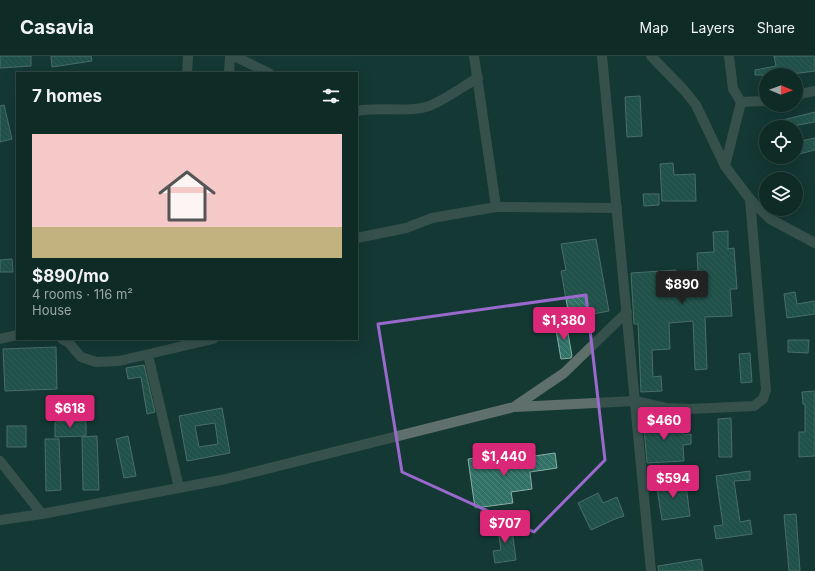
<!DOCTYPE html>
<meta charset="utf-8">
<style>
:root{--surface:#0f2b26;--page:#18332e;--text:#f1f3f6;--muted:#9ba7a7;--line:#2f4743;--accent:#db2777}
body{margin:0;font-family:Inter,sans-serif;background:var(--page);color:var(--text);height:100vh;display:flex;flex-direction:column;font-size:15px;white-space:nowrap}
*{box-sizing:border-box;margin:0}
p{font-size:13px;color:var(--muted)}
.icon{flex:none;width:22px;height:22px;fill:none;stroke:currentColor;stroke-width:2;stroke-linecap:round;stroke-linejoin:round}
.map{position:relative;flex:1;overflow:hidden}
.side{position:absolute;left:16px;top:16px;width:342px;height:268px;display:flex;flex-direction:column;background:var(--surface);border-radius:0px;box-shadow:0 4px 16px #0002,0 0 0 1px var(--line)}
.side>*{flex:none}
.needle{width:26px;rotate:91deg}
.controls{position:absolute;left:759px;top:12px;display:grid;gap:8px}
.controls a{display:grid;place-items:center;width:44px;height:44px;border-radius:50%;background:var(--surface);box-shadow:0 4px 16px #0002,0 0 0 1px var(--line);font-size:20px}
.price{position:absolute;translate:-50% -34px;padding:0 9px;border-radius:4px;background:var(--accent);color:#fff;font-size:13px;line-height:26px;filter:drop-shadow(0 1px 2px #0008)}
.price::after{content:'';position:absolute;left:50%;top:24px;width:12px;height:9px;margin-left:-6px;background:inherit;clip-path:polygon(0 0,100% 0,50% 100%)}
.price.active{background:#222;color:#fff}
ul{padding:0;list-style:none}
li{display:grid;align-content:center;gap:8px;height:212px;padding:0 16px}
li+li{border-top:1px solid var(--line)}
li span{display:grid;place-items:center;height:124px;border-radius:0px;color:#555}
li>.icon{margin-inline-start:auto}
span .icon{width:72px;height:72px;fill:#fffc;stroke-width:1}
li b{font-size:17px}
h2{display:flex;justify-content:space-between;align-items:center;height:48px;padding:0 16px;font-size:17px}
header{display:flex;align-items:center;gap:24px;box-sizing:border-box;height:56px;padding:0 20px;background:var(--surface);border-bottom:1px solid var(--line)}
header strong{font-size:19px}
nav{display:flex;gap:22px;margin-inline-start:auto;font-size:14px}
.map>svg:first-child{display:block}
.building{fill:url(#building-back-hatch);stroke:#87afa7;fill-rule:evenodd}
.lines{fill:none;stroke-linecap:round;stroke-linejoin:round}
.street{stroke:#5f6f6c;stroke-width:10}
.marked{fill:none;stroke:#9a69ce;stroke-width:3;stroke-linejoin:round}
</style>
<header>
<strong>Casavia</strong>
<nav><a>Map</a><a>Layers</a><a>Share</a></nav>
</header>
<div class="map">
<svg width="815" height="515" viewBox="0 0 815 515">
<defs>
<pattern id="building-back-hatch" width="6" height="6" patternUnits="userSpaceOnUse"><rect width="6" height="6" fill="#327166"/><path d="M-1 5l2 2M0 0l6 6M5-1l2 2" fill="none" stroke="#4f867c"/></pattern>
</defs>
<rect width="100%" height="100%" fill="#143933"/>
<g class="building">
<polygon points="0,0 31,0 31,10 0,12"/>
<polygon points="51,0 91,0 92,5 52,11"/>
<polygon points="774,0 815,0 815,15 784,19 755,19 755,14 776,10"/>
<polygon points="640,40 642,80 627,81 625,41"/>
<polygon points="4,49 12,83 0,86 0,50"/>
<polygon points="815,56 815,66 787,71 776,71 775,66"/>
<polygon points="815,82 815,94 799,98 796,86"/>
<polygon points="673,107 674,119 695,118 696,145 662,145 660,108"/>
<polygon points="643,138 659,138 659,149 644,150"/>
<polygon points="728,175 728,193 734,192 737,233 730,233 732,260 705,261 707,313 695,314 693,265 669,267 670,293 652,294 653,321 661,320 662,335 641,336 638,268 634,268 631,217 676,214 676,216 698,215 697,197 714,196 713,176"/>
<polygon points="596,183 609,255 588,259 587,257 569,260 561,215 566,214 561,188"/>
<polygon points="12,203 13,216 0,216 0,204"/>
<polygon points="795,236 797,248 815,245 815,258 787,262 784,238"/>
<polygon points="566,266 572,300 571,302 561,303 555,268"/>
<polygon points="788,284 809,284 808,297 788,296"/>
<polygon points="56,291 57,333 5,335 3,293"/>
<polygon points="750,297 752,326 741,327 739,298"/>
<polygon points="144,309 155,356 147,358 141,321 128,323 126,312"/>
<polygon points="815,335 815,400 799,401 799,376 805,376 805,348 803,348 802,336"/>
<path d="M 222,352 L 230,397 L 187,405 L 179,360 ZM 215,367 L 218,388 L 199,391 L 195,370 Z"/>
<polygon points="655,358 656,369 682,367 683,379 691,378 691,388 683,389 684,405 647,407 643,360"/>
<polygon points="731,362 732,401 719,401 718,363"/>
<polygon points="86,365 86,380 55,381 55,366"/>
<rect x="7" y="370" width="19" height="21"/>
<polygon points="97,380 99,434 83,434 82,381"/>
<polygon points="128,380 136,420 124,422 116,383"/>
<polygon points="45,383 59,383 61,434 46,435"/>
<polygon points="555,397 557,412 530,416 532,433 511,436 513,447 475,452 468,403 506,398 507,404"/>
<polygon points="750,415 750,424 734,425 740,466 750,464 752,478 716,483 714,470 723,469 716,420"/>
<polygon points="685,422 690,460 662,464 656,426"/>
<polygon points="598,437 603,447 617,441 624,460 615,463 591,474 578,447"/>
<polygon points="796,458 800,515 789,515 784,459"/>
<polygon points="511,465 516,504 495,507 493,495 501,494 497,467"/>
<polygon points="701,503 703,515 659,515 658,510"/>
</g>
<g class="lines">
<g class="street">
<polyline points="234,0 269,17"/>
<polyline points="474,0 496,151"/>
<polyline points="602,0 651,515"/>
<polyline points="651,0 684,34 696,49 725,110 750,143 770,163 815,187"/>
<polyline points="187,17 188,0"/>
<polyline points="229,17 230,0"/>
<polyline points="796,39 815,35"/>
<polyline points="741,46 766,45"/>
<path d="M 357,55 C 379,50 404,57 426,51 C 441,47 463,30 478,22"/>
<polyline points="725,110 741,46 733,33 729,0"/>
<polyline points="357,182 406,172 432,162 496,151 617,152"/>
<polyline points="0,283 17,279"/>
<polyline points="62,283 69,287 81,301 96,306 119,305 213,283"/>
<polyline points="148,299 179,432"/>
<polyline points="515,351 635,345 666,352 690,353 754,350 763,343 766,334 750,143"/>
<polyline points="0,405 42,458"/>
<polyline points="0,464 42,458 226,423 514,351 564,317 627,256"/>
</g>
</g>
<path d="M0 0H815V515H0ZM 586,239 L 605,404 L 534,476 L 402,416 L 378,268 Z" fill="#143933" fill-opacity=".55" fill-rule="evenodd"/>
<path class="marked" d="M 586,239 L 605,404 L 534,476 L 402,416 L 378,268 Z"/>
</svg>
<div class="controls">
<a><svg class="needle" viewBox="-14 -14 28 28"><path d="M0-13l5 13h-10z" fill="#e53935"/><path d="M0 13l5-13h-10z" fill="#9ba7a7"/></svg></a>
<a><svg class="icon" aria-label="locate" viewBox="0 0 24 24"><circle cx="12" cy="12" r="6"/><path d="M12 2v4M12 18v4M2 12h4M18 12h4"/></svg></a>
<a><svg class="icon" aria-label="layers" viewBox="0 0 24 24"><path d="M12 4l9 5-9 5-9-5zM3 14l9 5 9-5"/></svg></a>
</div>
<b class="price active" style="left:682px;top:249px">$890</b>
<b class="price" style="left:564px;top:285px">$1,380</b>
<b class="price" style="left:70px;top:373px">$618</b>
<b class="price" style="left:664px;top:385px">$460</b>
<b class="price" style="left:504px;top:421px">$1,440</b>
<b class="price" style="left:673px;top:443px">$594</b>
<b class="price" style="left:505px;top:488px">$707</b>
<section class="side">
<h2>7 homes<svg class="icon" aria-label="filters" viewBox="0 0 24 24"><path d="M4 7h16M4 17h16"/><circle cx="9" cy="7" r="2"/><circle cx="15" cy="17" r="2"/></svg></h2>
<ul>
<li><span style="background:linear-gradient(#f6c9c9 75%,#c2b280 0)"><svg class="icon" aria-label="home" viewBox="0 0 24 24"><path d="M3 11l9-7 9 7M6 9v11h12V9"/></svg></span><div><b>$890/mo</b><p>4 rooms · 116 m²</p><p>House</p></div></li>
</ul>
</section>
</div>
